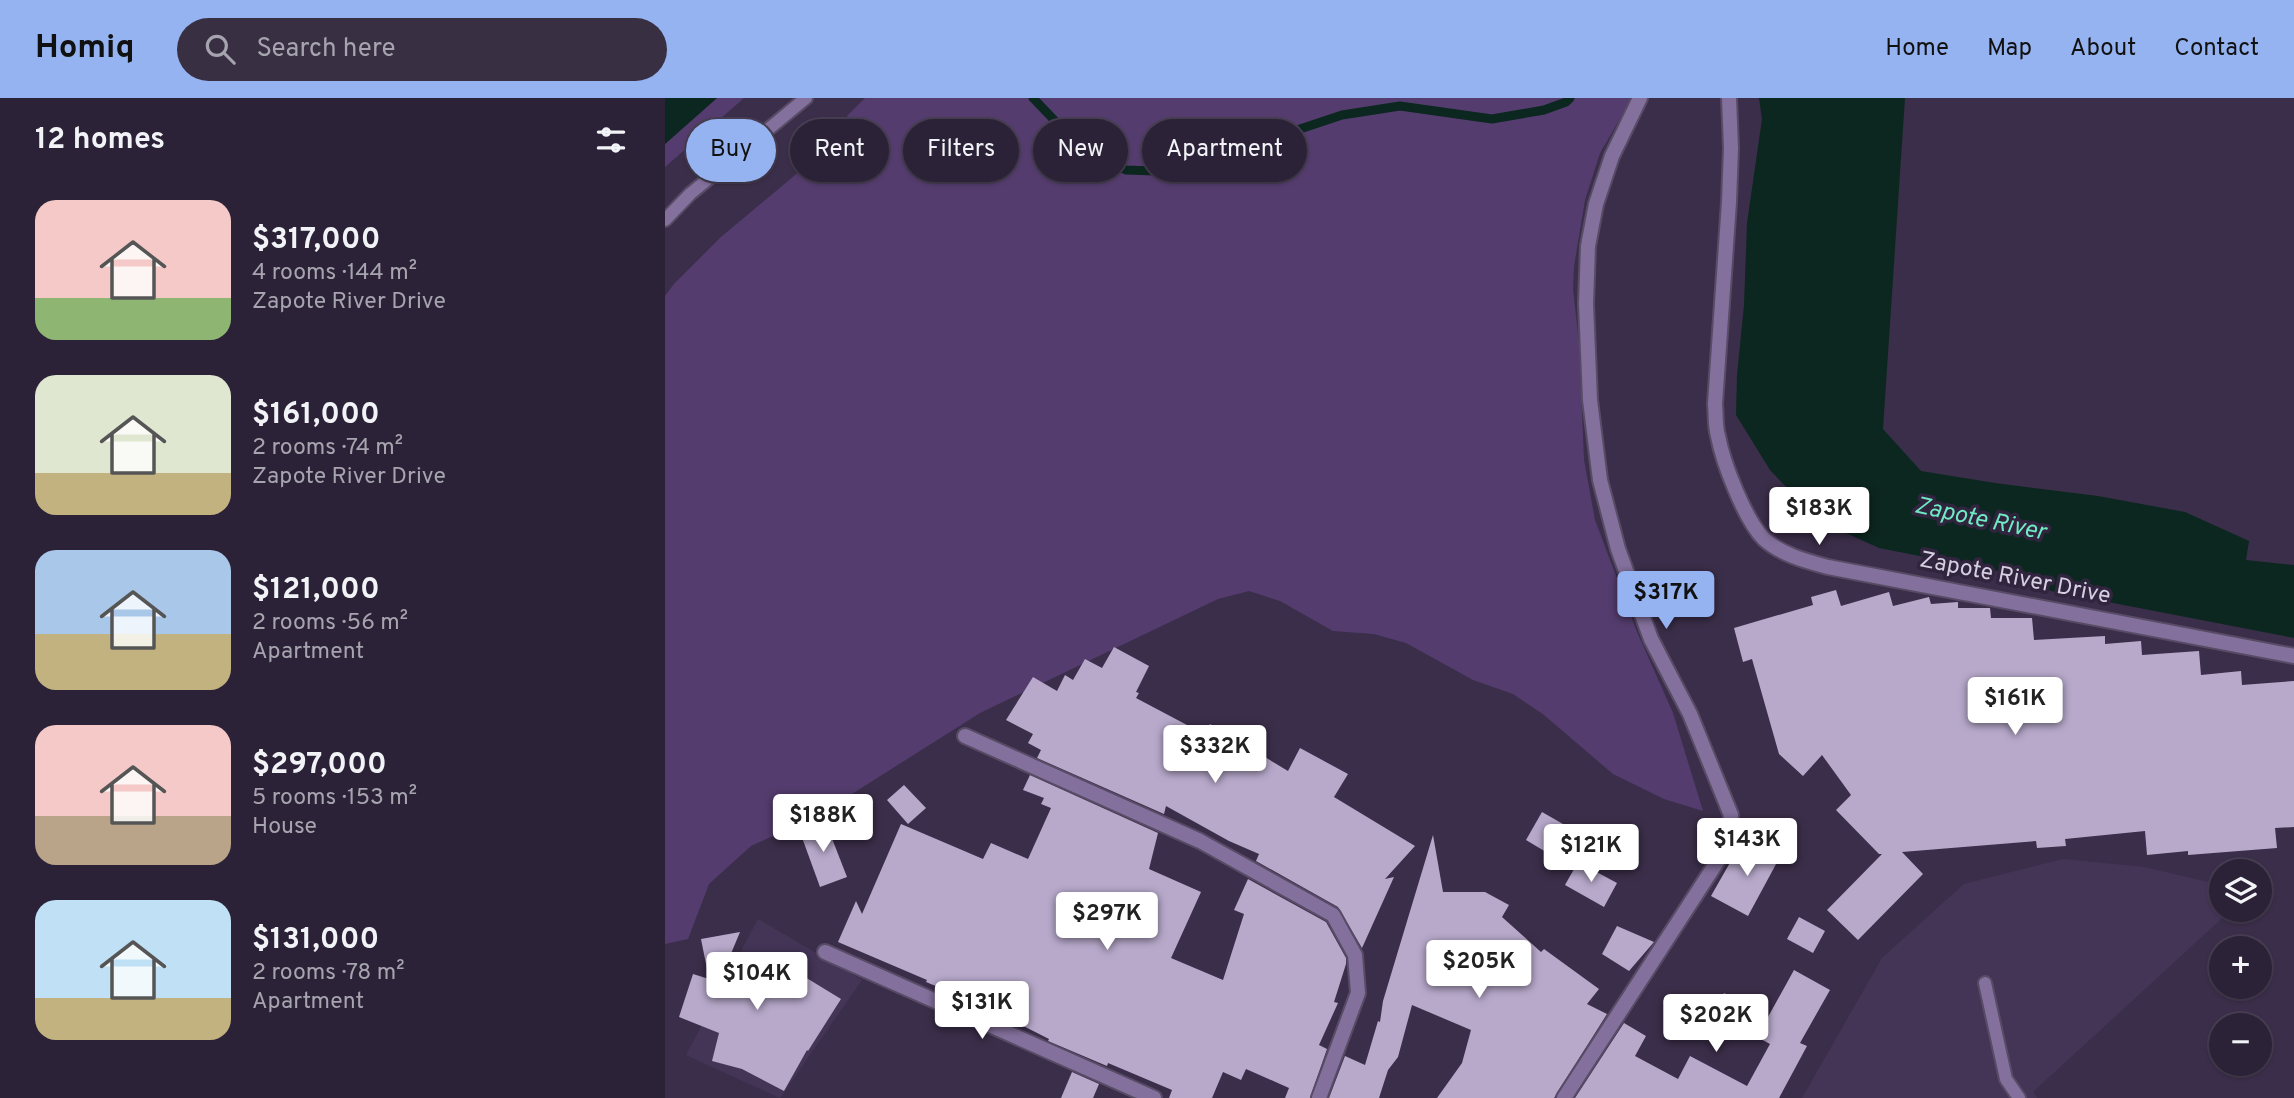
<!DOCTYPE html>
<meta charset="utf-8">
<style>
:root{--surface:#2c2238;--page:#382f43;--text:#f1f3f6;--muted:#a6a4ae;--line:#483f53;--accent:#95b2f1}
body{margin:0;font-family:Overpass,sans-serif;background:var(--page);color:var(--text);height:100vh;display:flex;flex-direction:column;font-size:26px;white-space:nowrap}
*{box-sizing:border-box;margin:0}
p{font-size:23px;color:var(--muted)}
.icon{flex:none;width:38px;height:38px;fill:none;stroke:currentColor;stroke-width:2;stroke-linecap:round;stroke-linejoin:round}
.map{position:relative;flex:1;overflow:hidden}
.details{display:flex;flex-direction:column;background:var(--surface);width:665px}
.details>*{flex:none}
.top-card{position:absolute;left:21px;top:21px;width:665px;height:63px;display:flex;gap:14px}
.tools{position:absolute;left:1544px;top:761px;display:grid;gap:14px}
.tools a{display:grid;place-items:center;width:63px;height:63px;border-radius:50%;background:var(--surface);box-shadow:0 2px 5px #0004,0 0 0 2px var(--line);font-size:35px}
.price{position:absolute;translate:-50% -60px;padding:0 16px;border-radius:7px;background:#fff;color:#222;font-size:23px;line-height:46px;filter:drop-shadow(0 2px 4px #0008)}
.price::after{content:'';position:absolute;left:50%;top:42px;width:21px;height:16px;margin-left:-10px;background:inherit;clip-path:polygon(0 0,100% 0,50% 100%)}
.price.active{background:var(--accent);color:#111}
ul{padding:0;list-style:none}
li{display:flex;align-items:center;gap:21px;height:175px;padding:0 35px}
li span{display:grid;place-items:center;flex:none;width:196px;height:140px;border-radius:21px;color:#555}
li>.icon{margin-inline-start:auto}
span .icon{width:84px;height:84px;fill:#fffc;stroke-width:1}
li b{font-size:30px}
h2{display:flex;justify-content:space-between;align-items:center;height:84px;padding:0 35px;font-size:30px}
.tag{padding:0 24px;border-radius:32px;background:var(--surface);box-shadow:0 2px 5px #0004,0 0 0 2px var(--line);font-size:24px;line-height:63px}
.tag.active{background:var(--accent);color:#111}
header{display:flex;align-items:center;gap:42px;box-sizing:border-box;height:98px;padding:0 35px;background:var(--accent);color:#111}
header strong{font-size:33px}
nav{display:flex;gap:38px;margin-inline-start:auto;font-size:24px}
.search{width:490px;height:63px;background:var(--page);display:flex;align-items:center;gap:18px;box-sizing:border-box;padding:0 24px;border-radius:38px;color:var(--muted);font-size:26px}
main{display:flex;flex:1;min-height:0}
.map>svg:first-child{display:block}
.built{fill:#443557}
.green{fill:#543d6e}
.water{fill:#0c271f}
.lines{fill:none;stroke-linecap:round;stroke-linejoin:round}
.stream{stroke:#0c271f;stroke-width:9}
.building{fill:#b8a9cb}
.service-casing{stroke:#574b65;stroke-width:16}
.minor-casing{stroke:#574b65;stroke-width:18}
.tertiary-casing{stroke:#574b65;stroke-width:18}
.service{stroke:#84709c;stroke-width:12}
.minor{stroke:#84709c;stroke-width:14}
.tertiary{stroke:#84709c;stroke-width:14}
.labels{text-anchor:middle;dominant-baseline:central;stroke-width:7;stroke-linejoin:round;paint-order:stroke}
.street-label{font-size:23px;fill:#d6cfe0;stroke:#30243f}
.water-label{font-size:24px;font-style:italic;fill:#70eac3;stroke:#30243f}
</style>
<header>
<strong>Homiq</strong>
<div class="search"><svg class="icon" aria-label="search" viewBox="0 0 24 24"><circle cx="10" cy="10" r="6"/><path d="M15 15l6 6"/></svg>Search here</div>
<nav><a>Home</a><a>Map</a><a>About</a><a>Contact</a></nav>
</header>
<main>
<section class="details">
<h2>12 homes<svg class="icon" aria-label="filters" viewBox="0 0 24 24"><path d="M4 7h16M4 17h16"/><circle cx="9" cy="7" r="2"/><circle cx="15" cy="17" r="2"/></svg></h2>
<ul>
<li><span style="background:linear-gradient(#f6c9c9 70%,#8fb573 0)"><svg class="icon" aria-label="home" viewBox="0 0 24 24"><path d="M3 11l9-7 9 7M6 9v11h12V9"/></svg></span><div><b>$317,000</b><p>4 rooms · 144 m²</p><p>Zapote River Drive</p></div></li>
<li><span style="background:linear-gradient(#dfe7d0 70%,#c2b280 0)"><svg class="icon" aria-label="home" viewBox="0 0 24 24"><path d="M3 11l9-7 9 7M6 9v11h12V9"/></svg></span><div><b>$161,000</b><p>2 rooms · 74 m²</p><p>Zapote River Drive</p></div></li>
<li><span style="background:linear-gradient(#a9c7e8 60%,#c2b280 0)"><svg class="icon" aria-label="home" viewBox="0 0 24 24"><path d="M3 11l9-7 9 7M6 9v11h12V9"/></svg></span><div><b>$121,000</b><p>2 rooms · 56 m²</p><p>Apartment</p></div></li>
<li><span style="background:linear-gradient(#f6c9c9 65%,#b9a48a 0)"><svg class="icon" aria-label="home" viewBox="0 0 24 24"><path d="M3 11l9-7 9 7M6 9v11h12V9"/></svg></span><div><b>$297,000</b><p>5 rooms · 153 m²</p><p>House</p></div></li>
<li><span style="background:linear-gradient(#bfe0f5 70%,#c2b280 0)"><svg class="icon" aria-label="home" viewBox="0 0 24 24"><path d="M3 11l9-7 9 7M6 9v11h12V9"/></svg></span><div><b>$131,000</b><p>2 rooms · 78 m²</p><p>Apartment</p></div></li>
</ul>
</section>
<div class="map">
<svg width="1629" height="1000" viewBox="0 0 1629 1000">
<rect width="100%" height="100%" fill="#3b2e4a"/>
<g class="built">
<polygon points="1398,761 1479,769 1556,787 1556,812 1566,812 1368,994 1372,1000 1137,1000 1217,860 1299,786"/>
<polygon points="93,821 197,882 115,1000 21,957"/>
</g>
<g class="green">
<polygon points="52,0 79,0 0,69 0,46"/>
<polygon points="200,0 967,0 935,55 920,102 909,168 908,191 914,245 919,362 930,422 972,534 1008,615 1038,713 999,701 948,676 879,617 848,596 808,582 741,545 709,536 668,533 615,503 584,493 553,501 315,615 152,718 86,748 44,786 23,841 0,846 0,198 9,186 56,139 190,27 182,18"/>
</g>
<g class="water">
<polygon points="0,0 52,0 0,46"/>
<polygon points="1094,0 1240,0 1218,331 1256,373 1330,385 1433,398 1520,414 1584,443 1581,462 1629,467 1629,540 1386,493 1351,477 1214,450 1181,435 1157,420 1126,394 1105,372 1071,317 1072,277 1079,207 1082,125 1097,21"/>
</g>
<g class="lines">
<polyline class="stream" points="368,0 415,49 461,72 520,74 575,58 623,35 677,17 735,8 827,21 879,12 901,4 905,0"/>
</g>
<g class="building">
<polygon points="1171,492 1176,508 1224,494 1228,508 1264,499 1266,506 1293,504 1293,510 1325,510 1326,520 1367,520 1369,542 1440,538 1440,546 1476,543 1477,557 1534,553 1536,577 1576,573 1577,587 1629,583 1629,729 1610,730 1612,750 1523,757 1523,753 1482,757 1480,733 1400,741 1401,748 1372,750 1371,743 1237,754 1258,776 1193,842 1162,812 1217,756 1214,756 1171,712 1186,697 1157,657 1138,678 1114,656 1087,561 1078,564 1069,530 1148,507 1146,499"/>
<polygon points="449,549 484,568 471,594 474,595 471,600 539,636 545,626 623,673 635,650 683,676 669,699 750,748 720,781 729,779 697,850 673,809 591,763 594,756 564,743 501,708 499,716 372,660 376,652 363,645 368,636 341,622 368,579 392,593 400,577 408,582 420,561 437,570"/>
<polygon points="365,677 493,735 484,771 536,794 506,860 558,882 579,816 569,812 583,781 661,824 681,860 681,866 669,904 673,905 654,947 662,951 645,1000 620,1000 624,990 581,971 576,982 558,974 547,1000 504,1000 507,992 443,965 442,968 383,943 384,941 319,908 261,884 262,882 173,844 191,803 197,816 236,726 318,761 326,745 363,761 386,710 376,706 379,700 358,692"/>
<polygon points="239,687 261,710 243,726 222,702"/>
<polygon points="877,714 912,734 896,763 861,742"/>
<polygon points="159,720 182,779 155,789 135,734"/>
<polygon points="768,737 778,794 820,794 844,807 837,819 876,854 879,851 934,891 922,906 942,916 889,1000 772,1000 797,965 806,932 747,907 733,959 723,972 714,1000 664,1000 680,958 700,967 713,923 715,924 718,903"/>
<polygon points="1092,741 1117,755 1083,818 1046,798 1071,754 1082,760"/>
<polygon points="913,764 952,785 939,809 900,787"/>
<polygon points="1134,819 1160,833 1148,855 1122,841"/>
<polygon points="952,828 989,844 964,873 937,856"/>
<polygon points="75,834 65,858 113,872 117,865 176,901 143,953 142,952 119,993 77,971 47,963 54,935 14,919 28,876 44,881 36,841"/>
<polygon points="1129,872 1165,892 1135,945 1142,948 1114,1000 910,1000 959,925 981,938 970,958 1013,981 1025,958 1082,988 1105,946 1048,915 1059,895 1103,919"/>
<polygon points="407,974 434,986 428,1000 396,1000"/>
</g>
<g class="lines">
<defs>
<g id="service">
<polyline points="0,122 25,96 141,0"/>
<polyline points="1320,885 1341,981 1354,1000"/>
</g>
<g id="minor">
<polyline points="300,638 535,743 668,817 690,857 693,895 654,1000"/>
<polyline points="160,854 489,1000"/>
<polyline points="899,1000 1063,747 1066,717 1025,616 986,541 953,451 935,382 925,302 921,206 923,148 931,106 947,58 975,0"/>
</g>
<path id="tertiary" d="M 1064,0 L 1066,50 L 1064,104 L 1050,306 C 1051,316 1050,328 1053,338 C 1058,365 1080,422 1099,441 C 1117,457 1141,463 1163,469 L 1629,558"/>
</defs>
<use href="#service" class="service-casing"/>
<use href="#minor" class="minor-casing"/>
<use href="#tertiary" class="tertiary-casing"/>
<use href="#service" class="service"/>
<use href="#minor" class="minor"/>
<use href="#tertiary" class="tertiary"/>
</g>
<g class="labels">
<g class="street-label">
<text transform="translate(1350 481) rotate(11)">Zapote River Drive</text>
</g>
<g class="water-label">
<text transform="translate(1315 422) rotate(12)">Zapote River</text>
</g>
</g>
</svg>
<div class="tools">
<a><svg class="icon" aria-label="layers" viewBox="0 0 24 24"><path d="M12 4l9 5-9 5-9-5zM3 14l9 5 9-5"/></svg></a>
<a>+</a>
<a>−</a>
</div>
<b class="price" style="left:1154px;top:449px">$183K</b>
<b class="price active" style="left:1001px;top:533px">$317K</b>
<b class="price" style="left:1350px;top:639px">$161K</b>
<b class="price" style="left:550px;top:687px">$332K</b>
<b class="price" style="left:158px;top:756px">$188K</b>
<b class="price" style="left:1082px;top:780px">$143K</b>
<b class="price" style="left:926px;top:786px">$121K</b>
<b class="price" style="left:442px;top:854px">$297K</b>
<b class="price" style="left:814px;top:902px">$205K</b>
<b class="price" style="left:92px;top:914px">$104K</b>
<b class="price" style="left:317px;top:943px">$131K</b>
<b class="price" style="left:1051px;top:956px">$202K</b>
<div class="top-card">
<a class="tag active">Buy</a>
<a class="tag">Rent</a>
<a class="tag">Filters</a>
<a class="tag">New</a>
<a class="tag">Apartment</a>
</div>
</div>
</main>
